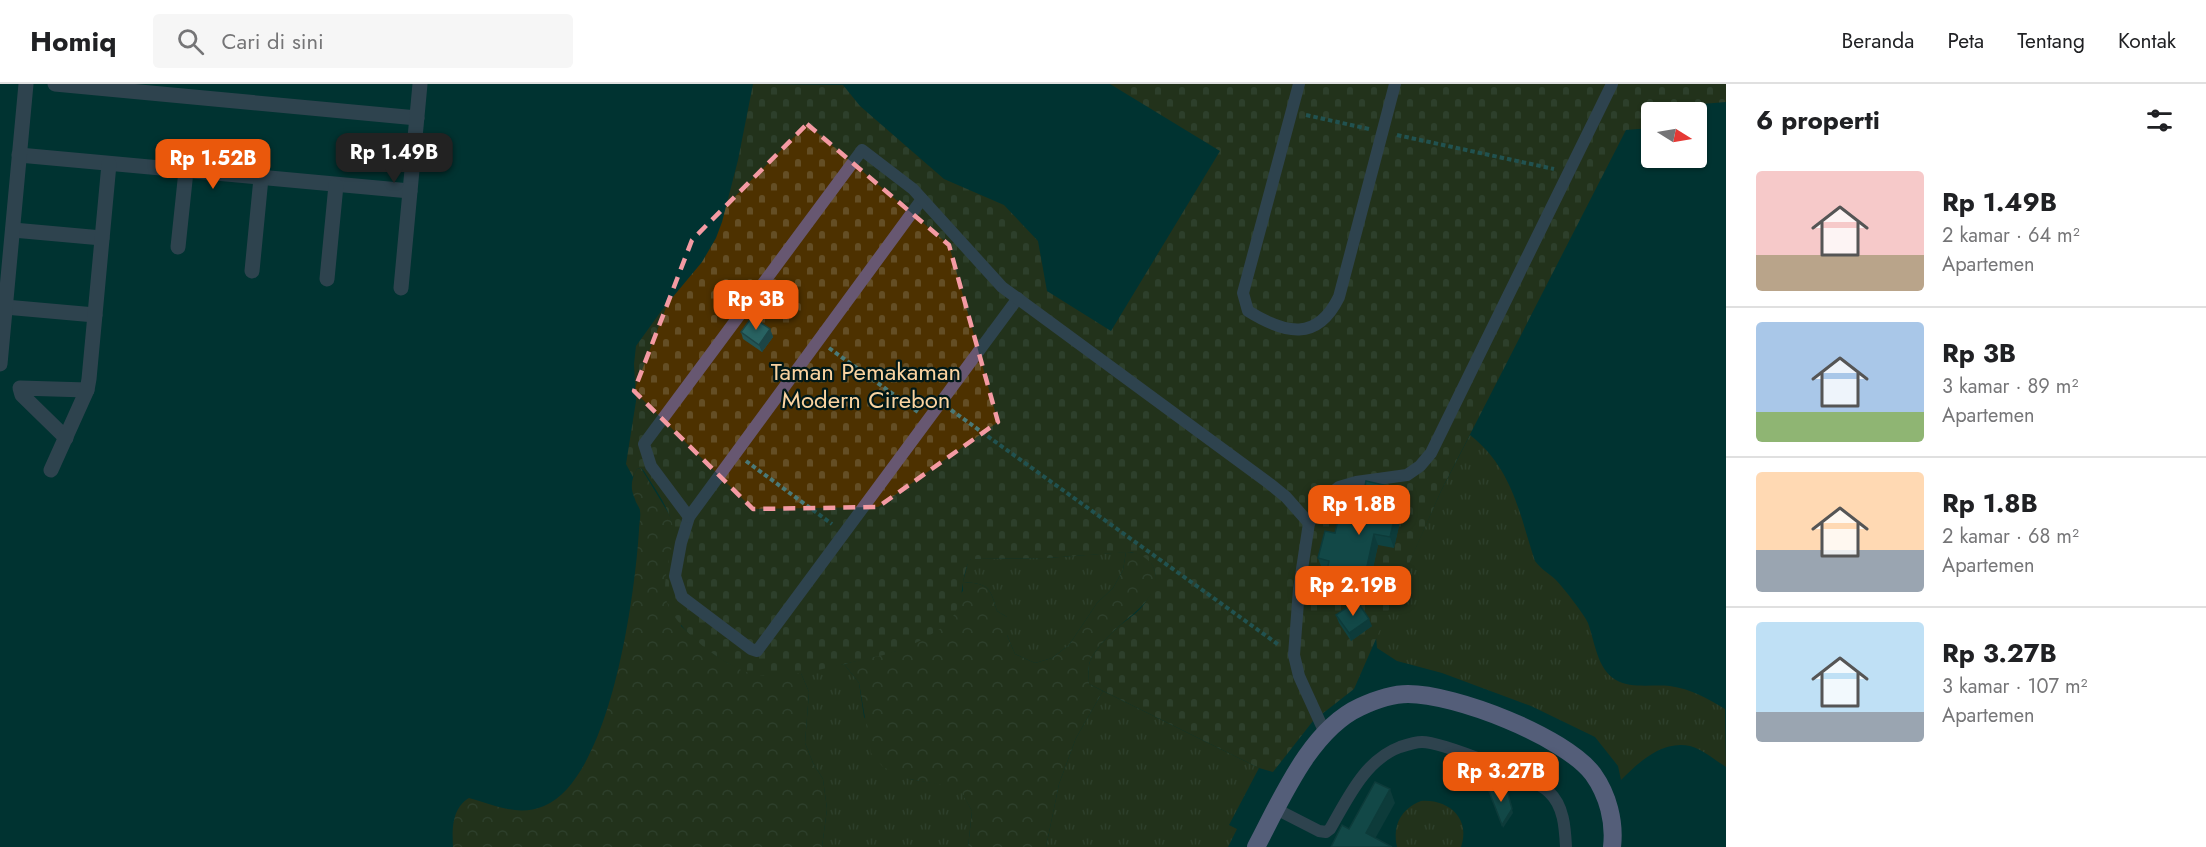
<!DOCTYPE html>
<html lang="id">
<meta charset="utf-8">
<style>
:root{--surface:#fff;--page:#f6f6f6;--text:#202124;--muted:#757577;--line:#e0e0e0;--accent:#ea580c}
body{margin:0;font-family:Jost,sans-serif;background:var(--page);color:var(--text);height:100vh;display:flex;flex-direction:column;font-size:22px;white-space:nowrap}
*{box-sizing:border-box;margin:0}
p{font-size:20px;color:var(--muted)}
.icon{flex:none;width:33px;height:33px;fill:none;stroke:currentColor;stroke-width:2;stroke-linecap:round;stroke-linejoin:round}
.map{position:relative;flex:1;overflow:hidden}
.side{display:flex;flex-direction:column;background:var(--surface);width:480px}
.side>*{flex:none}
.needle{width:39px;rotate:101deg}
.tools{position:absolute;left:1641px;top:18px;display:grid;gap:12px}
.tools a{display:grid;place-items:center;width:66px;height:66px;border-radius:6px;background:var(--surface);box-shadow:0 2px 4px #0004;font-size:30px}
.price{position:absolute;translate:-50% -51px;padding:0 14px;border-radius:12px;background:var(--accent);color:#fff;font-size:20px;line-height:39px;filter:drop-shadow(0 2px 3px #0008)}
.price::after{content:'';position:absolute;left:50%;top:36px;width:18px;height:14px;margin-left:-9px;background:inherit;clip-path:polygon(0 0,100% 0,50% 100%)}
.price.current{background:#222;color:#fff}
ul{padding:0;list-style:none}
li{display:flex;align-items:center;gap:18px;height:150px;padding:0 30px}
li+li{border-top:2px solid var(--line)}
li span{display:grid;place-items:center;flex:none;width:168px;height:120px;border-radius:6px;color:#555}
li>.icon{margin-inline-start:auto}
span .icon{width:72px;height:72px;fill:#fffc;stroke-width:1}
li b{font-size:26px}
h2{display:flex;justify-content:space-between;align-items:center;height:72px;padding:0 30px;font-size:26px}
header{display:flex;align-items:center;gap:36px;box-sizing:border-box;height:84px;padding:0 30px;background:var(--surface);border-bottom:2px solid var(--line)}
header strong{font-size:28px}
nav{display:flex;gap:33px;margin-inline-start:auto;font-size:21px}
.search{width:420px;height:54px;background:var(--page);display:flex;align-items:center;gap:15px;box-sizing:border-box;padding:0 21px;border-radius:6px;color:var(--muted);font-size:22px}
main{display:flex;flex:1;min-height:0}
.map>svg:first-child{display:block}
.grass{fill:url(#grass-tufts)}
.forest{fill:url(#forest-crowns)}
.cemetery{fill:url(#cemetery-stones)}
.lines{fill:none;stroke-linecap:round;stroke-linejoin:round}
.path{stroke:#4a7977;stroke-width:4;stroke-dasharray:4.5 3;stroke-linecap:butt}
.lane{stroke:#675771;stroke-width:12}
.street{stroke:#675771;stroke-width:15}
.highway{stroke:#bb92d1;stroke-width:18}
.wall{fill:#235554}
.shaded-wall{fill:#1d4545}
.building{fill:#296362;stroke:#1d4545;stroke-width:1.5}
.marked{fill:none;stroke:#f49aa3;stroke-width:4.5;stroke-dasharray:12 8;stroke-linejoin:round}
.labels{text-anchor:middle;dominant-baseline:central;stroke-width:4.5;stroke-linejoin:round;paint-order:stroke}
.park-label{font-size:24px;fill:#fad3a0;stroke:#001818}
</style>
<header>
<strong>Homiq</strong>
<div class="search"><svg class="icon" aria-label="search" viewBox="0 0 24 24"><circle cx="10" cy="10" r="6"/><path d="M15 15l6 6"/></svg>Cari di sini</div>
<nav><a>Beranda</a><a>Peta</a><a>Tentang</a><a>Kontak</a></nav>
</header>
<main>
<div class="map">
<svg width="1726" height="763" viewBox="0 0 1726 763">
<defs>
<pattern id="grass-tufts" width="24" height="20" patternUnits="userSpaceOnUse" patternTransform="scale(1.5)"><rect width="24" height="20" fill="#4d3100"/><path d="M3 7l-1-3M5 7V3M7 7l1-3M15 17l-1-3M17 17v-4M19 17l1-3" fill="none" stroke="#644e25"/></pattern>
<pattern id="forest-crowns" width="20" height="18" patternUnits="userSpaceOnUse" patternTransform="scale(1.5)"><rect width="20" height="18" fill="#4d3100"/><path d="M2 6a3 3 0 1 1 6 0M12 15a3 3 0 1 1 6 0" fill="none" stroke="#644e25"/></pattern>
<pattern id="cemetery-stones" width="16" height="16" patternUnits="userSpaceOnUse" patternTransform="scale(1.5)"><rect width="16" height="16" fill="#4d3100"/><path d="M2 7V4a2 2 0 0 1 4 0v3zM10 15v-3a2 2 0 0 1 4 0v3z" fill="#644e25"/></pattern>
</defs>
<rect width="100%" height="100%" fill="#003332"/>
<g class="grass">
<path d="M 1470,351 C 1513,385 1519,429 1535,477 C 1541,485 1548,489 1555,495 C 1563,503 1584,530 1588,539 C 1595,558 1597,585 1616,596 C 1632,605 1653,600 1670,602 C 1691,605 1707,614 1725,625 L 1726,683 C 1715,676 1702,665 1690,662 C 1662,656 1639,678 1621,696 L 1618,682 L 1595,653 L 1531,622 L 1442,589 L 1397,577 L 1377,564 L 1376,553 L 1441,407 Z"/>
<path d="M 1126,468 L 1123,486 L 1113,504 L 1097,519 L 1069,561 L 1052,574 L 1035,579 L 1015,570 L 1007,551 L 1007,533 L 997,527 C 990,503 989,500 963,498 L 968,478 L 971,475 L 1047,474 Z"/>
<polygon points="844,580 859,599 864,633 909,695 959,703 972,727 968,763 822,763 827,725 823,695 813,679 805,659 809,608 800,587"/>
<polygon points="1103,607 1259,684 1229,741 1237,745 1228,763 1046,763 1059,700 1076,654"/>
<path d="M 1421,717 C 1448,715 1471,734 1461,763 L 1397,763 C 1392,741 1401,725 1421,717 Z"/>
</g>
<g class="forest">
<path d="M 641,384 L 669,430 L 674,443 L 681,542 C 723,580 742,596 800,587 L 809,608 L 805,659 L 813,679 L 823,695 L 827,725 L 822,763 L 453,763 C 452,745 452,724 469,714 C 494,721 518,733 544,722 C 611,694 635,511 639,446 C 639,440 641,433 640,427 C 640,423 636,420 635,415 C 630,405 631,395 637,385 Z"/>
<path d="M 1126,468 C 1137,468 1148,472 1153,482 C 1166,509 1133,529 1116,545 C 1108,552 1098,563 1092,573 C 1087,580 1089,592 1089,600 L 1103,607 L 1076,654 L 1059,700 L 1046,763 L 968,763 L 972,727 L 959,704 L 909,695 L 883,683 L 871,669 L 859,599 L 844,580 L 896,567 L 963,507 L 963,498 C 989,500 990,503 997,527 L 1007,533 L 1007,551 L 1015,570 L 1035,579 L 1052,574 L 1069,561 L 1097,519 L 1113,504 L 1123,486 Z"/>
</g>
<path class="cemetery" d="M 753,0 L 843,1 L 860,22 L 944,95 L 1004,121 L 1038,157 L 1047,207 L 1111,247 L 1220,67 L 1110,0 L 1726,0 L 1726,18 L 1702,20 L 1690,28 L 1652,28 L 1651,44 L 1626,46 L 1441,407 L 1354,605 L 1313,637 L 1273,688 L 1259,684 L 1089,600 C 1089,592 1087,580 1092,573 C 1098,563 1108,552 1116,545 C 1124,537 1134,532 1141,524 C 1160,501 1164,477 1131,468 L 1047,474 L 971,475 C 959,488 967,525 945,541 C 931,552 913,561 897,567 C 887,571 876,572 866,575 C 836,582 787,595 758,591 C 728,587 673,544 666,515 C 662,498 671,469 674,452 C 673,428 656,407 644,387 L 641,384 L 637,385 L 633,393 L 626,380 L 636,317 L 634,280 L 636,262 L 662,226 L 702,178 L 716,154 L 722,138 L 738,76 Z"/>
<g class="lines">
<g class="path">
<polyline points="1306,31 1369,45"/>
<polyline points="1397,51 1554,85"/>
<polyline points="829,264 918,328"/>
<polyline points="951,326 1279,561"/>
<polyline points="746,377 832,440"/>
</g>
<g class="lane">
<path d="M 1299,0 L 1243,209 L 1248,227 C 1285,250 1317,258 1339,213 L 1395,0"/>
<polyline points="922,115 689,433 681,459 675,492 682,513 751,565 757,567 1018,214"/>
<polyline points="689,433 651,382 644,360 862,66 913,105 1002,203 1270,400 1286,413 1309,439"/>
<polyline points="1325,649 1299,592 1294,571 1299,505 1309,439 1324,415 1339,403 1356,398 1407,391 1420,382 1431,369 1612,0"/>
<path d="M 1276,725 L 1319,747 L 1326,748 L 1330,745 C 1348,714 1365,676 1400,663 C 1406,661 1416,658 1422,658 C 1442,658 1535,695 1549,708 C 1564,722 1565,744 1566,763"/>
</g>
<g class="street">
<polyline points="55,0 417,34"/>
<polyline points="19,71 410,107"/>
<polyline points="13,146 102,154"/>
<polyline points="178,163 186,87"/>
<polyline points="252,187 261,94"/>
<polyline points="327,195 336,101"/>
<polyline points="401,204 420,0"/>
<polyline points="5,223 95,231"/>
<polyline points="0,280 26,0"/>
<polyline points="66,354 22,311 20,304 87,306"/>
<polyline points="51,386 87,306 89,295 109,80"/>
</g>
<path class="highway" d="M 1256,763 C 1281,716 1310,646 1360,623 C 1375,616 1392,610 1408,610 C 1455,610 1564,652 1593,690 C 1608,711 1615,738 1612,763"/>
</g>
<g class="wall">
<polygon points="770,245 773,253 762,268 743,255 741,248"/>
<polygon points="1405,415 1394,464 1378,461 1366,516 1328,507 1325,497 1327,486 1322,485 1318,474 1335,449 1359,432"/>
<polygon points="1336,531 1372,542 1351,557 1339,539"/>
</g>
<g class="shaded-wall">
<polygon points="770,245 773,253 762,268 759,261"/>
<polygon points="1401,405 1405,415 1394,464 1390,453"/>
<polygon points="1374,450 1378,461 1366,516 1362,505"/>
<polygon points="1369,535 1372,542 1351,557 1349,549"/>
<polygon points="1390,705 1395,719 1371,762 1366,749"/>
<polygon points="1508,710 1513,729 1503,744 1502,741"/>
</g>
<g class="building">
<polygon points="752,233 770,245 759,261 741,248"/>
<polygon points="1366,397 1401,405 1390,453 1374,450 1362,505 1325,497 1329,477 1318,474 1325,447 1335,449 1340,428 1359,432"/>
<polygon points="1357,517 1369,535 1349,549 1336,531"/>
<polygon points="1375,698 1390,705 1366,749 1392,763 1331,763 1342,741 1349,745"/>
<polygon points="1487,702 1508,710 1512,725 1502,741"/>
</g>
<path d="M0 0H1726V763H0ZM 807,40 L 949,161 L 998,338 L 878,423 L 753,425 L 634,307 L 692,156 Z" fill="#003332" fill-opacity=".55" fill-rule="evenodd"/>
<path class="marked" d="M 807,40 L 949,161 L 998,338 L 878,423 L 753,425 L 634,307 L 692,156 Z"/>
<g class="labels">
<g class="park-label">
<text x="866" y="287">Taman Pemakaman<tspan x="866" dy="28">Modern Cirebon</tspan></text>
</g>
</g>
</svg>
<div class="tools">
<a><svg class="needle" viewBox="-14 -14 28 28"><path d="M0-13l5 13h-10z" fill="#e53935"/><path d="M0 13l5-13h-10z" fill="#757577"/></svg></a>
</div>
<b class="price current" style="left:394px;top:100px">Rp 1.49B</b>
<b class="price" style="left:213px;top:106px">Rp 1.52B</b>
<b class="price" style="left:756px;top:247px">Rp 3B</b>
<b class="price" style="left:1359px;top:452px">Rp 1.8B</b>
<b class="price" style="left:1353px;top:533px">Rp 2.19B</b>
<b class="price" style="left:1501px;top:719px">Rp 3.27B</b>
</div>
<section class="side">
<h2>6 properti<svg class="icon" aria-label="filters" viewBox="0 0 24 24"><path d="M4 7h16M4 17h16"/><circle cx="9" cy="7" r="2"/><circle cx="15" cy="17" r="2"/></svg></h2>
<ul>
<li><span style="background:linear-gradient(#f6c9c9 70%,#b9a48a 0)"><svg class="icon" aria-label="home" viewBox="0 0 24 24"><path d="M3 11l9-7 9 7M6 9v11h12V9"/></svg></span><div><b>Rp 1.49B</b><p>2 kamar · 64 m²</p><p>Apartemen</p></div></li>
<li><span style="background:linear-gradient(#a9c7e8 75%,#8fb573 0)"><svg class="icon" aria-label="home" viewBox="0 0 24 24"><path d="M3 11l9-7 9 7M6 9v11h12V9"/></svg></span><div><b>Rp 3B</b><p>3 kamar · 89 m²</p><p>Apartemen</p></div></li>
<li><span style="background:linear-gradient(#ffd9b3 65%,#9aa5b1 0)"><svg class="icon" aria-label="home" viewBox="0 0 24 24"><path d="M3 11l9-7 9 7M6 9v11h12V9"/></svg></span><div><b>Rp 1.8B</b><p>2 kamar · 68 m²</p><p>Apartemen</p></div></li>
<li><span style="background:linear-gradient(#bfe0f5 75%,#9aa5b1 0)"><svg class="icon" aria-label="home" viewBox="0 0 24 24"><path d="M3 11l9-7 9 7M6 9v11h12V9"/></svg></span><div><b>Rp 3.27B</b><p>3 kamar · 107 m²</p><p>Apartemen</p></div></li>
</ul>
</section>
</main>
